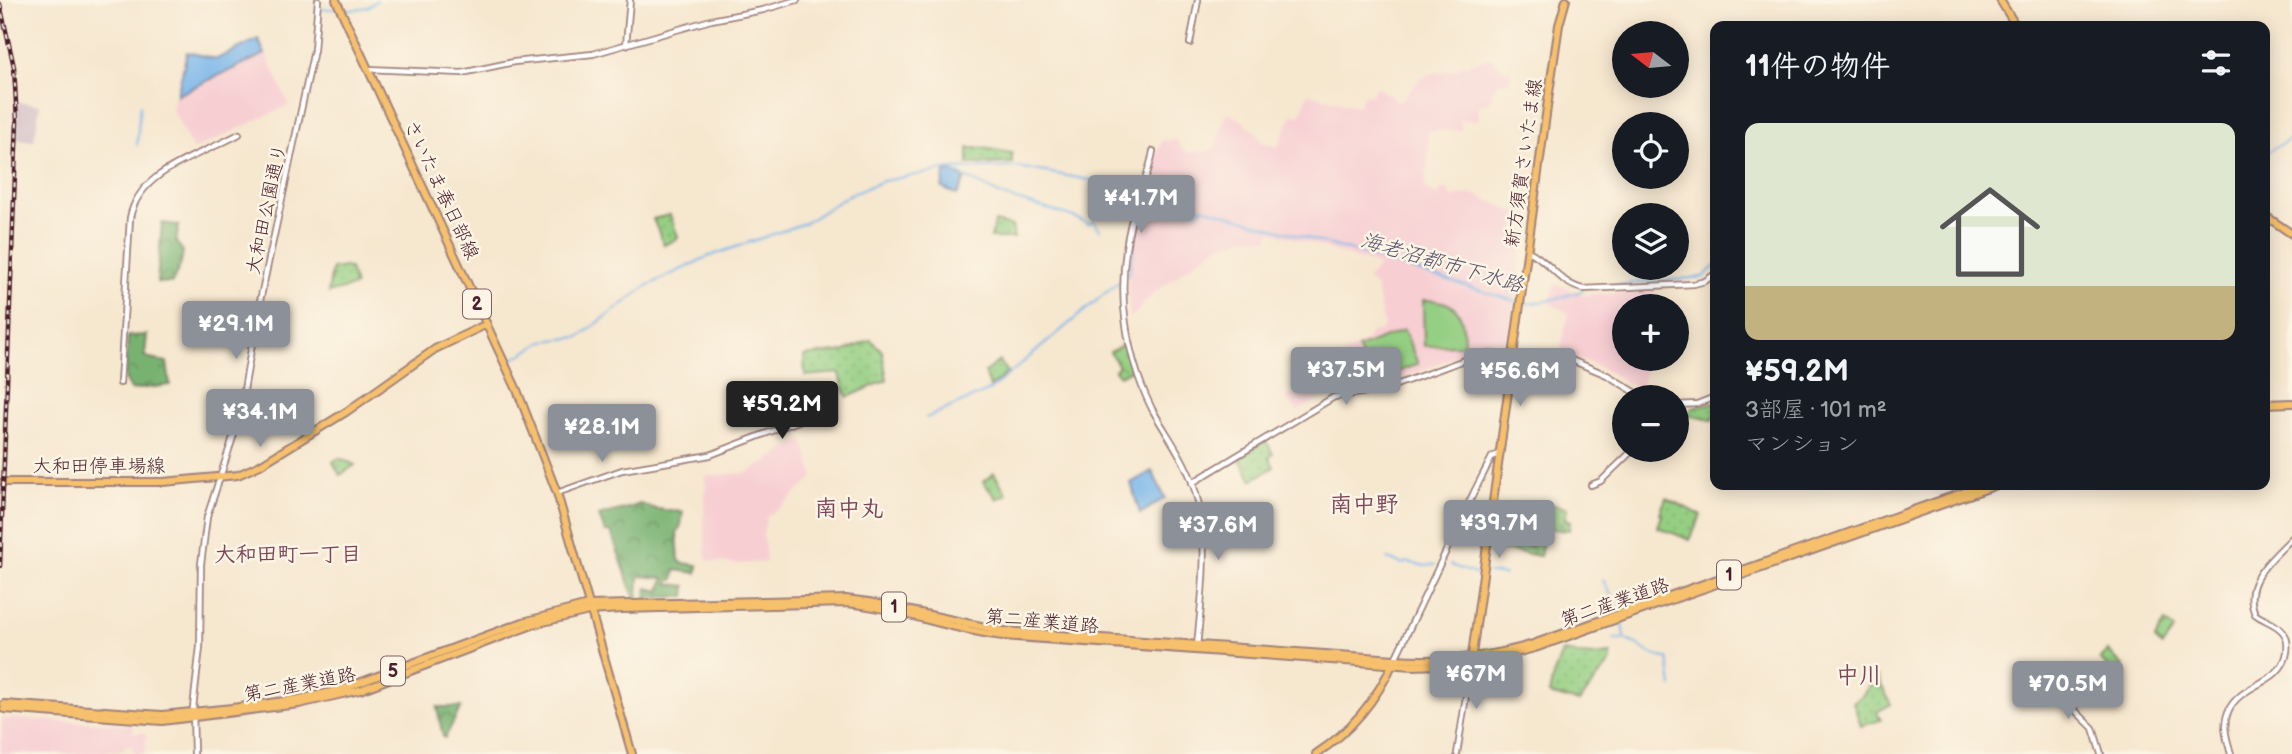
<!DOCTYPE html>
<html lang="ja">
<meta charset="utf-8">
<style>
:root{--surface:#171b24;--page:#20242c;--text:#f1f3f6;--muted:#9ea1a6;--line:#363941;--accent:#8c9099}
body{margin:0;font-family:"Balsamiq Sans","Klee One",sans-serif;background:var(--page);color:var(--text);height:100vh;display:flex;flex-direction:column;font-size:26px;white-space:nowrap}
*{box-sizing:border-box;margin:0}
p{font-size:23px;color:var(--muted)}
.icon{flex:none;width:38px;height:38px;fill:none;stroke:currentColor;stroke-width:2;stroke-linecap:round;stroke-linejoin:round}
.map{position:relative;flex:1;overflow:hidden}
.panel{position:absolute;left:1710px;top:21px;width:560px;height:469px;display:flex;flex-direction:column;background:var(--surface);border-radius:14px;box-shadow:0 4px 18px #0003}
.panel>*{flex:none}
.needle{width:46px;rotate:286deg}
.fabs{position:absolute;left:1612px;top:21px;display:grid;gap:14px}
.fabs a{display:grid;place-items:center;width:77px;height:77px;border-radius:50%;background:var(--surface);box-shadow:0 4px 18px #0003;font-size:35px}
.price{position:absolute;translate:-50% -60px;padding:0 16px;border-radius:7px;background:var(--accent);color:#fff;font-size:23px;line-height:46px;filter:drop-shadow(0 2px 4px #0008)}
.price::after{content:'';position:absolute;left:50%;top:42px;width:21px;height:16px;margin-left:-10px;background:inherit;clip-path:polygon(0 0,100% 0,50% 100%)}
.price.on{background:#222;color:#fff}
ul{padding:0;list-style:none}
li{display:grid;align-content:center;gap:14px;height:371px;padding:0 35px}
li+li{border-top:2px solid var(--line)}
li span{display:grid;place-items:center;height:217px;border-radius:14px;color:#555}
li>.icon{margin-inline-start:auto}
span .icon{width:126px;height:126px;fill:#fffc;stroke-width:1}
li b{font-size:30px}
h2{display:flex;justify-content:space-between;align-items:center;height:84px;padding:0 35px;font-size:30px}
.map>svg:first-child{display:block}
.built{fill:#f7cfd3}
.railway{fill:#d2bdc7}
.grass{fill:url(#grass-dots);stroke:#707757;stroke-width:2}
.forest{fill:url(#forest-crowns);stroke:#61684e;stroke-width:2}
.cemetery{fill:url(#cemetery-stones);stroke:#707757;stroke-width:2}
.pitch{fill:#95cf83;stroke:#707757;stroke-width:2}
.water{fill:#77b5ea;stroke:#606a8a;stroke-width:2}
.lines{fill:none;stroke-linecap:round;stroke-linejoin:round}
.stream{stroke:#77b5ea;stroke-width:2}
.minor-casing{stroke:#a0837d;stroke-width:8}
.major-casing{stroke:#a0837d;stroke-width:10}
.minor{stroke:#fff;stroke-width:4.5}
.major{stroke:#f7c06c;stroke-width:6}
.rail-casing{stroke:#4a1f2b;stroke-width:4.5}
.rail{stroke:#fcf5e5;stroke-width:2;stroke-dasharray:5;stroke-linecap:butt}
.labels{text-anchor:middle;dominant-baseline:central;stroke-width:5;stroke-linejoin:round;paint-order:stroke}
.shield{fill:#fcf5e5;stroke:#7f5f63;stroke-width:2}
.shield-label{font-size:18px;font-weight:bold;fill:#4a1f2b}
.street-label{font-size:19px;fill:#4a1f2b;stroke:#fcf5e5}
.water-label{font-size:21px;font-style:italic;fill:#5a546e;stroke:#fcf5e5}
.neighbourhood-label{font-size:21px;font-weight:bold;fill:#7b455a;stroke:#fcf5e5}
.quarter-label{font-size:23px;font-weight:bold;fill:#7b455a;stroke:#fcf5e5}
</style>
<div class="map">
<svg width="2292" height="754" viewBox="0 0 2292 754">
<defs>
<pattern id="grass-dots" width="8" height="8" patternUnits="userSpaceOnUse" patternTransform="scale(1.75)"><rect width="8" height="8" fill="#95cf83"/><path d="M2 2h.1M6 6h.1" fill="none" stroke="#82b171" stroke-width="1.8" stroke-linecap="round"/></pattern>
<pattern id="forest-crowns" width="20" height="18" patternUnits="userSpaceOnUse" patternTransform="scale(1.75)"><rect width="20" height="18" fill="#78b271"/><path d="M2 6a3 3 0 1 1 6 0M12 15a3 3 0 1 1 6 0" fill="none" stroke="#64905d"/></pattern>
<pattern id="cemetery-stones" width="16" height="16" patternUnits="userSpaceOnUse" patternTransform="scale(1.75)"><rect width="16" height="16" fill="#95cf83"/><path d="M2 7V4a2 2 0 0 1 4 0v3zM10 15v-3a2 2 0 0 1 4 0v3z" fill="#82b171"/></pattern>
</defs>
<rect width="100%" height="100%" fill="#fcf5e5"/>
<filter id="ink" filterUnits="userSpaceOnUse"><feTurbulence type="fractalNoise" baseFrequency=".0143" numOctaves="2"/><feDisplacementMap in="SourceGraphic" scale="14" xChannelSelector="R" yChannelSelector="G"/><feConvolveMatrix kernelMatrix="1 2 1 2 8 2 1 2 1" color-interpolation-filters="sRGB"/></filter>
<filter id="wash" filterUnits="userSpaceOnUse"><feTurbulence type="fractalNoise" baseFrequency=".00686" numOctaves="4" result="noise"/><feDisplacementMap in="SourceGraphic" scale="28" xChannelSelector="R" yChannelSelector="G"/><feGaussianBlur stdDeviation="1.57" result="paint"/><feColorMatrix in="noise" values="0 0 0 0 0 0 0 0 0 0 0 0 0 0 0 0 0 1.4 0 .05"/><feComposite in="paint" operator="in"/></filter>
<g filter="url(#wash)">
<rect width="100%" height="100%" fill="#f6e7cf"/>
<g class="built">
<polygon points="266,54 289,105 193,150 172,109 175,96"/>
<polygon points="1491,57 1503,69 1511,70 1510,82 1500,82 1492,91 1492,101 1478,106 1479,120 1460,120 1462,130 1428,131 1429,147 1425,189 1439,196 1440,191 1447,188 1451,197 1470,194 1479,196 1517,213 1512,245 1522,247 1508,347 1502,350 1477,348 1385,385 1330,394 1298,411 1284,399 1307,382 1301,369 1320,360 1342,356 1366,341 1372,332 1380,331 1384,326 1376,287 1367,279 1379,266 1271,231 1268,240 1247,237 1217,246 1154,293 1131,318 1129,317 1128,272 1133,232 1139,205 1162,140 1178,140 1180,148 1188,152 1208,152 1215,148 1226,112 1240,119 1257,133 1262,142 1277,147 1292,115 1300,116 1308,94 1358,106 1365,94 1370,96 1376,86 1399,102 1420,79 1430,74 1451,70"/>
<polygon points="1557,284 1583,295 1656,291 1653,306 1624,306 1624,359 1647,359 1641,391 1611,373 1588,362 1559,355 1569,313 1550,304 1554,287"/>
<polygon points="803,439 814,477 782,506 767,516 763,533 766,562 738,564 709,561 706,559 704,518 706,476 747,473"/>
<polygon points="1926,485 1953,485 1950,488 1951,492 1936,497"/>
<polygon points="2,718 133,725 133,733 146,733 145,754 133,754 132,746 125,746 125,750 107,751 107,754 0,754"/>
</g>
<polygon class="railway" points="18,102 40,105 34,141 17,139"/>
<g class="grass">
<polygon points="968,148 983,148 1012,153 1012,163 968,164"/>
<polygon points="670,215 678,237 677,239 664,245 653,219"/>
<polygon points="995,222 1012,226 1014,238 991,238"/>
<polygon points="345,267 350,269 355,286 328,293 332,269"/>
<polygon points="871,340 882,351 887,380 848,397 843,386 840,373 805,376 804,356 845,351"/>
<polygon points="1124,344 1131,370 1119,376 1115,370 1119,366 1110,352"/>
<polygon points="999,361 1008,372 990,387 985,372"/>
<polygon points="1715,402 1715,414 1712,420 1688,415 1692,408"/>
<polygon points="1266,441 1273,454 1269,457 1274,467 1252,480 1239,458"/>
<polygon points="339,458 355,465 340,475 333,462"/>
<polygon points="994,473 1007,494 997,499 983,482"/>
<polygon points="1666,498 1701,515 1690,540 1658,527 1662,515 1660,513"/>
<polygon points="1562,652 1592,656 1611,654 1611,661 1579,702 1549,694 1553,676"/>
<path d="M 1877,677 L 1891,704 L 1877,712 L 1881,720 L 1861,726 L 1853,702 C 1866,696 1867,685 1877,677 Z"/>
</g>
<g class="forest">
<polygon points="162,223 179,225 176,242 183,251 181,264 172,283 157,282"/>
<polygon points="147,335 145,355 150,359 167,362 170,385 131,390 125,378 128,336"/>
<path d="M 640,504 L 656,509 L 683,512 L 681,525 L 677,534 L 679,560 L 682,563 L 698,565 L 697,573 L 675,570 L 674,579 L 669,581 L 669,584 L 686,586 L 685,596 L 646,598 L 647,588 L 660,591 L 664,578 L 639,576 L 638,597 L 634,597 L 611,532 L 605,532 L 599,516 C 613,510 625,511 640,504 Z"/>
<polygon points="437,707 461,707 445,738 443,737"/>
</g>
<g class="cemetery">
<polygon points="217,307 229,309 223,334 212,331"/>
<polygon points="1544,503 1567,508 1565,519 1570,521 1569,530 1564,529 1564,531 1539,526"/>
<polygon points="1534,539 1543,541 1540,556 1500,549 1502,541 1532,547"/>
<polygon points="2165,622 2174,630 2162,646 2155,639"/>
</g>
<g class="pitch">
<path d="M 1423,300 C 1458,300 1464,312 1464,345 L 1424,346 Z"/>
<polygon points="1404,330 1418,364 1372,382 1358,348"/>
<polygon points="2108,651 2123,667 2115,675 2100,659"/>
</g>
<g class="water">
<polygon points="258,39 265,54 177,95 187,52 217,59"/>
<polygon points="951,171 965,179 957,195 942,188 945,172"/>
<polygon points="1152,471 1165,498 1140,514 1131,483"/>
</g>
<g class="lines">
<g class="stream">
<polyline points="320,9 336,9"/>
<polyline points="345,11 368,7 377,0"/>
<polyline points="137,145 140,105"/>
<polyline points="2264,154 2292,138"/>
<polyline points="951,170 1003,196 1071,216 1089,224 1094,221 1100,230"/>
<polyline points="1144,190 1372,257 1518,302"/>
<polyline points="1125,277 1129,274 1143,199 1149,196 1199,212 1203,208"/>
<polyline points="1602,286 1703,277 1715,266"/>
<polyline points="1523,304 1543,302 1583,291"/>
<polyline points="510,361 544,341 579,337 647,286 707,257 805,223 847,196 883,181 950,169 1018,167 1139,189"/>
<polyline points="926,418 990,390 1121,280"/>
<polyline points="1387,559 1404,564 1406,562 1425,566 1435,565"/>
<polyline points="1450,565 1478,575"/>
<polyline points="1488,573 1505,575"/>
<polyline points="1603,580 1618,609"/>
<path d="M 1623,621 L 1625,639 C 1639,645 1655,659 1668,658 L 1672,687"/>
<polyline points="1614,639 1625,639"/>
</g>
</g>
</g>
<g filter="url(#ink)">
<g class="lines">
<defs>
<g id="minor">
<polyline points="1190,43 1198,0"/>
<polyline points="626,45 630,0"/>
<polyline points="367,69 462,73 514,62 593,54 711,20 763,10 797,0"/>
<path d="M 1153,151 C 1150,171 1140,191 1134,212 C 1125,242 1122,275 1124,307 C 1127,342 1136,377 1152,409 C 1166,434 1183,456 1193,484 C 1211,538 1202,591 1197,647"/>
<path d="M 1528,251 C 1549,260 1559,284 1583,289 L 1694,284 L 1705,281 L 1715,274"/>
<path d="M 120,383 L 130,218 C 139,169 201,156 239,134"/>
<polyline points="1676,405 1697,404 1715,397"/>
<polyline points="1192,483 1334,397 1385,389 1478,355 1492,354 1528,360 1571,360 1607,375 1643,397"/>
<polyline points="1591,485 1601,481 1633,450"/>
<polyline points="557,493 622,470 710,455 801,420"/>
<polyline points="1395,659 1475,490 1492,457 1500,453"/>
<polyline points="2046,682 2093,728 2101,754"/>
<polyline points="194,754 193,708 200,647 201,564 207,517 239,419 257,315 314,50 318,0"/>
<polyline points="1457,754 1471,664"/>
<path d="M 2231,754 C 2227,739 2222,727 2228,712 C 2239,683 2282,685 2287,652 C 2288,645 2287,637 2283,632 C 2276,623 2264,621 2255,614 C 2241,582 2272,559 2292,538"/>
</g>
<g id="major">
<polyline points="336,0 517,390 557,493 632,754"/>
<polyline points="2000,0 2016,26"/>
<polyline points="2264,215 2292,234"/>
<polyline points="2264,404 2292,403"/>
<polyline points="3,482 163,482 238,475 260,465 346,412 435,349 487,324"/>
<polyline points="1471,662 1549,93 1559,25 1566,0"/>
<path d="M 4,704 L 162,715 L 232,708 L 299,699 L 340,690 L 523,622 L 588,605 L 846,599 L 869,602 L 1004,631 L 1395,659 C 1443,662 1487,658 1533,644 L 1984,485"/>
<path d="M 4,709 L 162,721 L 299,704 L 360,690 L 535,624 L 589,611 L 623,609 L 846,603 C 900,608 950,630 1003,636 L 1413,666 L 1471,664 L 1535,648 L 1997,485"/>
<path d="M 1316,754 C 1351,731 1377,699 1394,661"/>
</g>
</defs>
<use href="#minor" class="minor-casing"/>
<use href="#major" class="major-casing"/>
<use href="#minor" class="minor"/>
<use href="#major" class="major"/>
<defs>
<polyline id="rail" points="0,4 14,67 17,121 0,566"/>
</defs>
<use href="#rail" class="rail-casing"/>
<use href="#rail" class="rail"/>
</g>
</g>
<g class="labels">
<g class="shield">
<rect x="463" y="289.5" width="28" height="29" rx="5"/>
<rect x="1717" y="560.5" width="24" height="29" rx="5"/>
<rect x="882" y="592.5" width="24" height="29" rx="5"/>
<rect x="381" y="656.5" width="24" height="29" rx="5"/>
</g>
<g class="shield-label">
<text x="477" y="304">2</text>
<text x="1729" y="575">1</text>
<text x="894" y="607">1</text>
<text x="393" y="671">5</text>
</g>
<g class="street-label">
<text transform="translate(1524 163) rotate(-82)">新方須賀さいたま線</text>
<text transform="translate(441 190) rotate(65)">さいたま春日部線</text>
<text transform="translate(267 209) rotate(-78)">大和田公園通り</text>
<text x="99" y="466">大和田停車場線</text>
<text transform="translate(1615 603) rotate(-19)">第二産業道路</text>
<text transform="translate(1042 622) rotate(5)">第二産業道路</text>
<text transform="translate(300 685) rotate(-11)">第二産業道路</text>
</g>
<g class="water-label">
<text transform="translate(1442 263) rotate(16)">海老沼都市下水路</text>
</g>
<g class="neighbourhood-label">
<text x="288" y="554">大和田町一丁目</text>
</g>
<g class="quarter-label">
<text x="1364" y="505">南中野</text>
<text x="849" y="509">南中丸</text>
<text x="1859" y="676">中川</text>
</g>
</g>
</svg>
<div class="fabs">
<a><svg class="needle" viewBox="-14 -14 28 28"><path d="M0-13l5 13h-10z" fill="#e53935"/><path d="M0 13l5-13h-10z" fill="#9ea1a6"/></svg></a>
<a><svg class="icon" aria-label="locate" viewBox="0 0 24 24"><circle cx="12" cy="12" r="6"/><path d="M12 2v4M12 18v4M2 12h4M18 12h4"/></svg></a>
<a><svg class="icon" aria-label="layers" viewBox="0 0 24 24"><path d="M12 4l9 5-9 5-9-5zM3 14l9 5 9-5"/></svg></a>
<a>+</a>
<a>−</a>
</div>
<b class="price" style="left:1141px;top:235px">¥41.7M</b>
<b class="price" style="left:236px;top:361px">¥29.1M</b>
<b class="price" style="left:1346px;top:407px">¥37.5M</b>
<b class="price" style="left:1520px;top:408px">¥56.6M</b>
<b class="price on" style="left:782px;top:441px">¥59.2M</b>
<b class="price" style="left:260px;top:449px">¥34.1M</b>
<b class="price" style="left:602px;top:464px">¥28.1M</b>
<b class="price" style="left:1499px;top:560px">¥39.7M</b>
<b class="price" style="left:1218px;top:562px">¥37.6M</b>
<b class="price" style="left:1476px;top:711px">¥67M</b>
<b class="price" style="left:2068px;top:721px">¥70.5M</b>
<section class="panel">
<h2>11件の物件<svg class="icon" aria-label="filters" viewBox="0 0 24 24"><path d="M4 7h16M4 17h16"/><circle cx="9" cy="7" r="2"/><circle cx="15" cy="17" r="2"/></svg></h2>
<ul>
<li><span style="background:linear-gradient(#dfe7d0 75%,#c2b280 0)"><svg class="icon" aria-label="home" viewBox="0 0 24 24"><path d="M3 11l9-7 9 7M6 9v11h12V9"/></svg></span><div><b>¥59.2M</b><p>3部屋 · 101 m²</p><p>マンション</p></div></li>
</ul>
</section>
</div>
